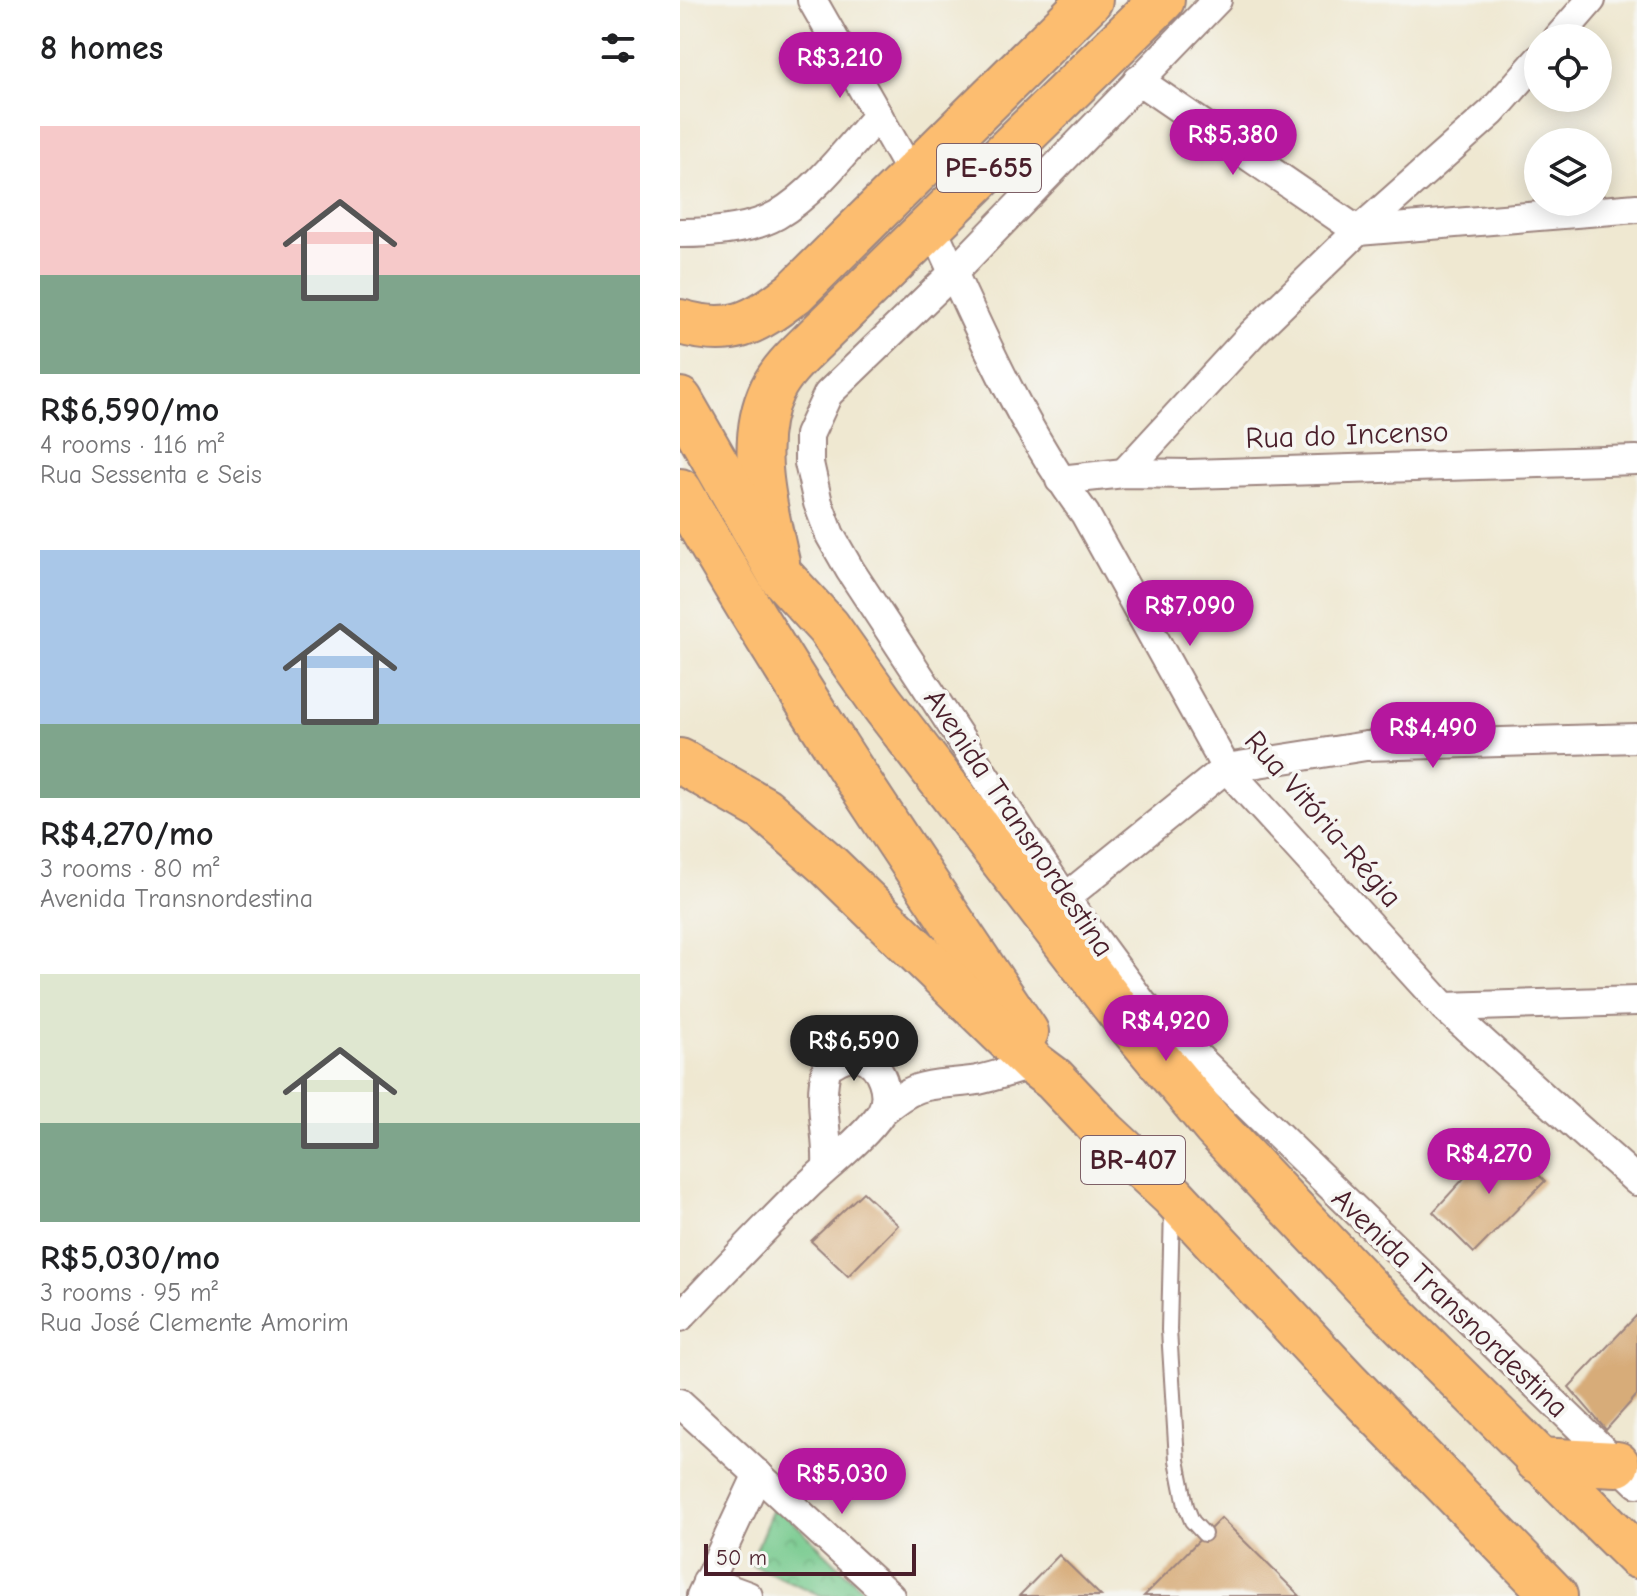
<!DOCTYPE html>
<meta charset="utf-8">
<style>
:root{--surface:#fff;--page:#f2f2f2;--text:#202124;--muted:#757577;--accent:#b5179e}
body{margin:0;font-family:"Comic Neue",sans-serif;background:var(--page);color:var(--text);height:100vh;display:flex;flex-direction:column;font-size:30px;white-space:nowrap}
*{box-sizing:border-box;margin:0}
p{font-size:26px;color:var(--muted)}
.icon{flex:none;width:44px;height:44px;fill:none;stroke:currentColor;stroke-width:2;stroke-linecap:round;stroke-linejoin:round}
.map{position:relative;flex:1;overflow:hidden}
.drawer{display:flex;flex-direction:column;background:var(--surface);width:680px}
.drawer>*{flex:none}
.tools{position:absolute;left:844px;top:24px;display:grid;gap:16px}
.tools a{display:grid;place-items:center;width:88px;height:88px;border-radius:50%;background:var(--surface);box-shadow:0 4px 20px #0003;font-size:40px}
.scale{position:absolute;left:24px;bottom:20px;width:212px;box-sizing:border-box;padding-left:8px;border:4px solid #4a1f2b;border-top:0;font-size:22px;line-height:28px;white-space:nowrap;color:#4a1f2b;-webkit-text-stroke:6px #f6f6f2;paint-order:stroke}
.price{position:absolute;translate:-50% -68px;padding:0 18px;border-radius:28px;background:var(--accent);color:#fff;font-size:26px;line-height:52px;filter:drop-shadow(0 2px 4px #0008)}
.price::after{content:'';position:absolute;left:50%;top:48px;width:24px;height:18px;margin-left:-12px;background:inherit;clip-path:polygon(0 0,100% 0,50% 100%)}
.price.selected{background:#222;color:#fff}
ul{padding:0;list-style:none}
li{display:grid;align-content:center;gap:16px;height:424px;padding:0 40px}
li span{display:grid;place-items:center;height:248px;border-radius:0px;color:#555}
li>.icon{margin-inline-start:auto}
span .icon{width:144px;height:144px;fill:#fffc;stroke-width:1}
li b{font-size:34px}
h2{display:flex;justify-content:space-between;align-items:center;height:96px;padding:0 40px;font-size:34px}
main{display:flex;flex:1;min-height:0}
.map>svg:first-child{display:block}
.park{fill:url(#park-crowns);stroke:#60745c;stroke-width:2}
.building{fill:#d7ac79}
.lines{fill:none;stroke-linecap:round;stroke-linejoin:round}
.lane-casing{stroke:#9c847e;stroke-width:18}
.street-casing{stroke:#9c847e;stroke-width:32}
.primary-casing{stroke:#9c847e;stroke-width:48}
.highway-casing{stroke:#9c847e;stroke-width:48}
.lane{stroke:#fff;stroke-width:14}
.street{stroke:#fff;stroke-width:28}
.primary{stroke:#fcbd6f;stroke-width:44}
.highway{stroke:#fcbd6f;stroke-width:44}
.labels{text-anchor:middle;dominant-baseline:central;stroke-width:8;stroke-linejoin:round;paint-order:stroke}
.shield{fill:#f6f6f2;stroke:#7e6067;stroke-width:2}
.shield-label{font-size:28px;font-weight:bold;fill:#4a1f2b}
.street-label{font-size:30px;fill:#4a1f2b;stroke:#f6f6f2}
</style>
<main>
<section class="drawer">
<h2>8 homes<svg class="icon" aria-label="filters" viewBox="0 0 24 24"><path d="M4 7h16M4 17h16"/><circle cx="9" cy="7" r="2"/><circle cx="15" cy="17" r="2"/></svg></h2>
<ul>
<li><span style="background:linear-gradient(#f6c9c9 60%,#7fa58c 0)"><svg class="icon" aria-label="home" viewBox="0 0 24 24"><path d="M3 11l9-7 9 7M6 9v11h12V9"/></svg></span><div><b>R$6,590/mo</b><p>4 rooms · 116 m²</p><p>Rua Sessenta e Seis</p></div></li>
<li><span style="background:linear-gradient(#a9c7e8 70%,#7fa58c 0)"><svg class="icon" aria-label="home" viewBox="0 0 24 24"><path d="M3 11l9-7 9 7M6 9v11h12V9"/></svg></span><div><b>R$4,270/mo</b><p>3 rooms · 80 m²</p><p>Avenida Transnordestina</p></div></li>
<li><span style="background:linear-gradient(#dfe7d0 60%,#7fa58c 0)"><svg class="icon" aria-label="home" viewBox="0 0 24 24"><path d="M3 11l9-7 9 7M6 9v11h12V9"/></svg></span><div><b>R$5,030/mo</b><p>3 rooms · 95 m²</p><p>Rua José Clemente Amorim</p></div></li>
</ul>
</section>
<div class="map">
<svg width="957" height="1596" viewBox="0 0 957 1596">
<defs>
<pattern id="park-crowns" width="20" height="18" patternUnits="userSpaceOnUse" patternTransform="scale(2)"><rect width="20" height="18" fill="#75c98c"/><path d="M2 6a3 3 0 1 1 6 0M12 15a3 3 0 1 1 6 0" fill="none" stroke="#67ac79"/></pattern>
</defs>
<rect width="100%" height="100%" fill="#f6f6f2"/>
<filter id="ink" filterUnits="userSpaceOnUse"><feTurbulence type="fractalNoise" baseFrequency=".0125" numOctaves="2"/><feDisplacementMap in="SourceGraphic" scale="16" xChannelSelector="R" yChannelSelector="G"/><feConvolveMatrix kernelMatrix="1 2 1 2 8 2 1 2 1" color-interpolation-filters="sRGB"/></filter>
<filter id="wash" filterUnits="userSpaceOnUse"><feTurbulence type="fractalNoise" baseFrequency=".006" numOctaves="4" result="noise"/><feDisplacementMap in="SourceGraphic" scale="32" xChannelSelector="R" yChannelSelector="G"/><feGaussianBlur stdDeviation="1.8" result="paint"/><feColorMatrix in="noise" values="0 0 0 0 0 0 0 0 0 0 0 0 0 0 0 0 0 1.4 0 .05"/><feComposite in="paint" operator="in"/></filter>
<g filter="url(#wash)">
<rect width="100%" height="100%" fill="#efe8d1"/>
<polygon class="park" points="95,1504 190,1596 142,1596 70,1564"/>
<g id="blocks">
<g class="building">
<polygon points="821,1138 865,1181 794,1253 753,1212"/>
<polygon points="183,1192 218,1225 168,1276 131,1241"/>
<polygon points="957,1315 957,1395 926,1430 889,1387"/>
<polygon points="541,1518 620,1596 464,1596"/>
<polygon points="379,1555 421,1596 339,1596"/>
</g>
</g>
</g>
<g filter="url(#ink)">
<use href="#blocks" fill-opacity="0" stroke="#9c847e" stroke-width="2"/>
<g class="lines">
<defs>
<polyline id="lane" points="492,1208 489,1330 497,1460 506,1506 512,1521 524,1534"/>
<g id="street">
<polyline points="132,0 232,175"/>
<polyline points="537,0 273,273 148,394 129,435 129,463 138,503 150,535 170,570 385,898 463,1004 957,1483"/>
<polyline points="878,38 911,0"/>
<polyline points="458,80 678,231 957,208"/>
<path d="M 251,224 C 296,323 340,426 405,514 L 546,768 L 764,1007 L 957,1181"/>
<path d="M 0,233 C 31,233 70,230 97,215 C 135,193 169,147 198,115"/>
<polyline points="444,473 572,334 678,231 812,112 858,60"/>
<polyline points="380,480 444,473 510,474 957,460"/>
<polyline points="385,898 546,768 686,746 957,738"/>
<polyline points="764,1007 957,1001"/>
<path d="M 203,1111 C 241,1078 253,1087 298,1080 C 317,1076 336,1069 354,1064"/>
<path d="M 0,1317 C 42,1273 83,1229 127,1186 C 147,1167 188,1134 201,1113 C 212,1094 201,1063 181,1057 C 166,1054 159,1060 147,1067 C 137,1100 149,1133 147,1167"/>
<polyline points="0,1403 210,1596"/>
<polyline points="27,1581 68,1596"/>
<polyline points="21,1596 78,1474"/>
</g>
<g id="primary">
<path d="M 0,322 C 52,337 73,324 114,293 L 410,0"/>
<path d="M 97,562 C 85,509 67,442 92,390 C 102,369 121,353 137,337 L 482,0"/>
</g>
<g id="highway">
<polyline points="0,400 101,576 148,627 201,702 440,1013 534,1126 695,1296 957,1556"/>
<path d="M 0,491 C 106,677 226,854 346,1032"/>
<polyline points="0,761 84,809 147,864 354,1064 374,1079 425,1133 493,1196 664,1379 875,1596"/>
<polyline points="857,1460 937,1464"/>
</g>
</defs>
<use href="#lane" class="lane-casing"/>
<use href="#street" class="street-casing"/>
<use href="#primary" class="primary-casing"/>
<use href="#highway" class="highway-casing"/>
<use href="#lane" class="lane"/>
<use href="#street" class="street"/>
<use href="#primary" class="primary"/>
<use href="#highway" class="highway"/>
</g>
</g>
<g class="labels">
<g class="shield">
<rect x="257" y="144" width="104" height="48" rx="6"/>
<rect x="401" y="1136" width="104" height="48" rx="6"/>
</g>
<g class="shield-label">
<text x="309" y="168">PE-655</text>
<text x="453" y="1160">BR-407</text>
</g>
<g class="street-label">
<text transform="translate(667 435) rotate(-2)">Rua do Incenso</text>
<text transform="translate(643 819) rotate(49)">Rua Vitória-Régia</text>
<text transform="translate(339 823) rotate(56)">Avenida Transnordestina</text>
<text transform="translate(770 1303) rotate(44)">Avenida Transnordestina</text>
</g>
</g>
</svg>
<div class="tools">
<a><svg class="icon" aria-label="locate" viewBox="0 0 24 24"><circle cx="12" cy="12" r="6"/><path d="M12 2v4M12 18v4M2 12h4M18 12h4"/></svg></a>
<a><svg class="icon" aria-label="layers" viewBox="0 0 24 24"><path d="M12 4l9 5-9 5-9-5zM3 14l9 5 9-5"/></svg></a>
</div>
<div class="scale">50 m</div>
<b class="price" style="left:160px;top:100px">R$3,210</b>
<b class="price" style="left:553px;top:177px">R$5,380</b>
<b class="price" style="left:510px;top:648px">R$7,090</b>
<b class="price" style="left:753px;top:770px">R$4,490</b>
<b class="price" style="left:486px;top:1063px">R$4,920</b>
<b class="price selected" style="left:174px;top:1083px">R$6,590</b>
<b class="price" style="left:809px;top:1196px">R$4,270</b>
<b class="price" style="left:162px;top:1516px">R$5,030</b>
</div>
</main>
